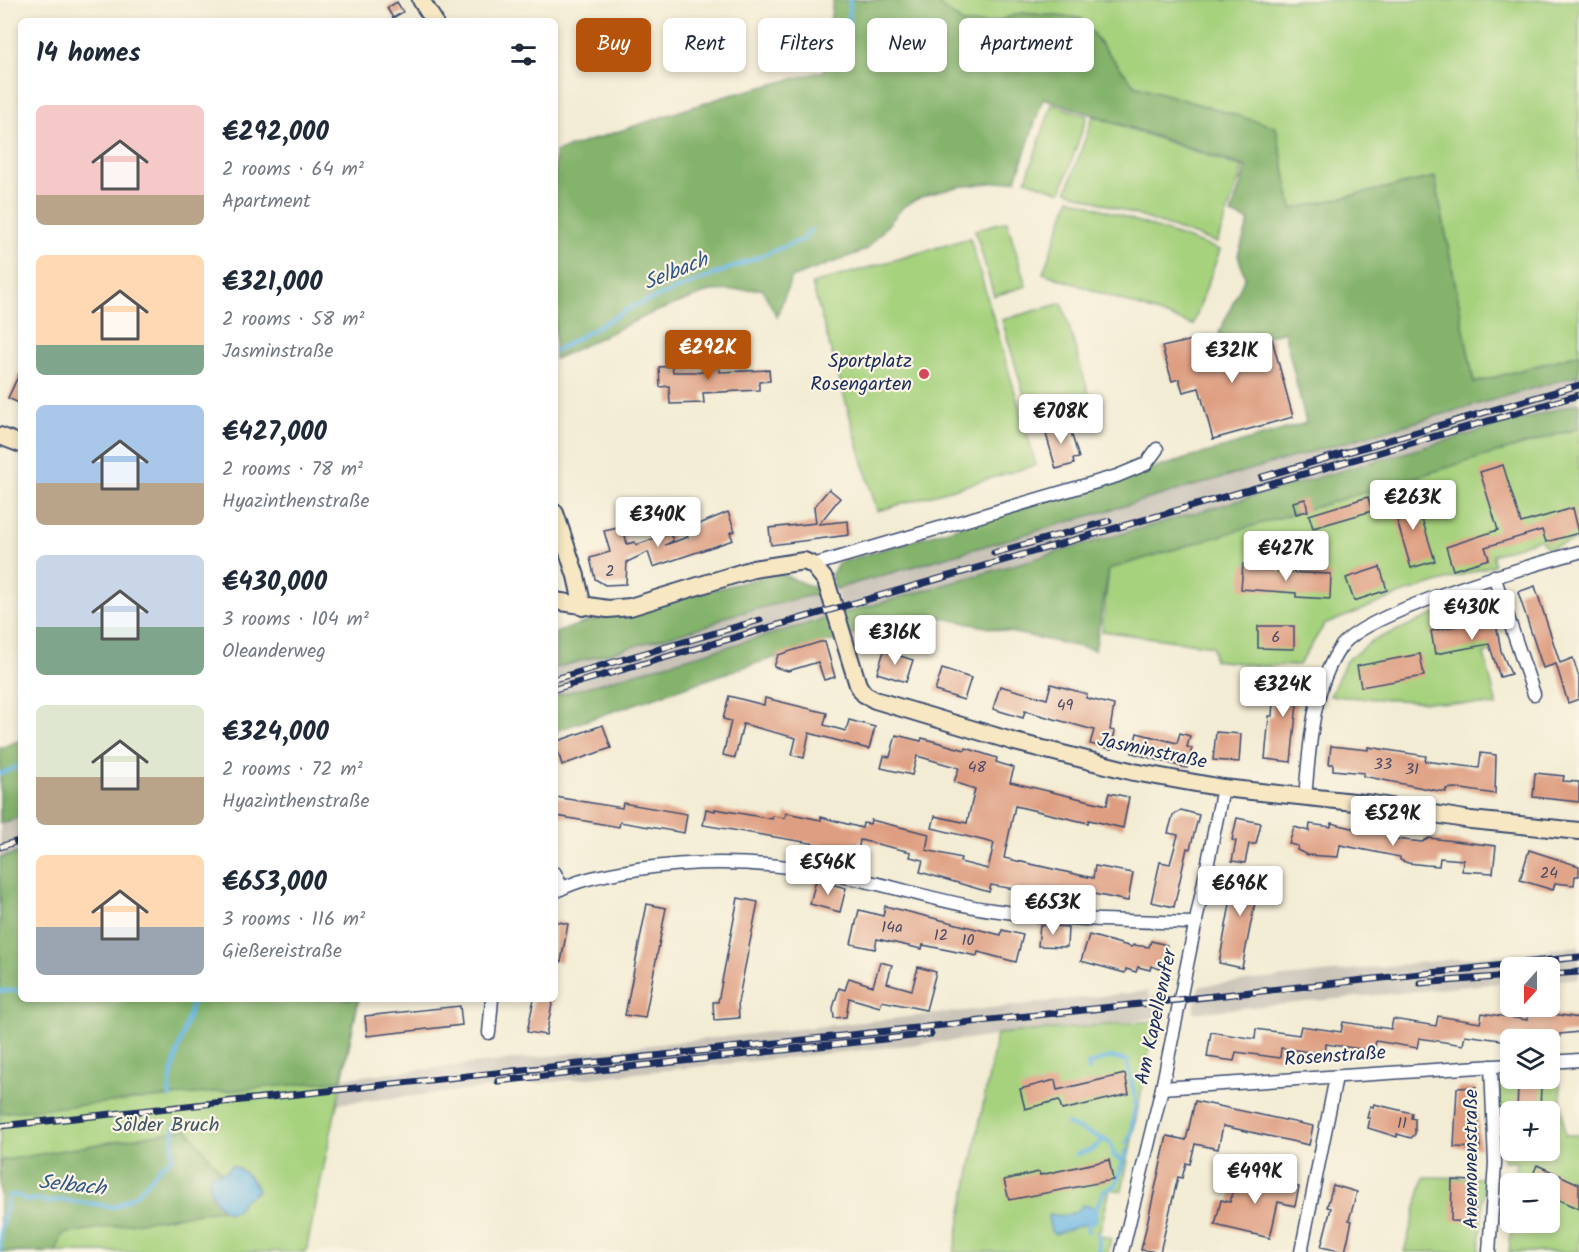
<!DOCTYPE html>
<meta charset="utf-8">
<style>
:root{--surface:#fff;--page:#f2f2f3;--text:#1f2937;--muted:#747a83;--accent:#b45309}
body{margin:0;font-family:Kalam,sans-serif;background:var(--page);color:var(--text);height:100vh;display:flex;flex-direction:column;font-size:22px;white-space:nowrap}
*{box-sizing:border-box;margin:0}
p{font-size:20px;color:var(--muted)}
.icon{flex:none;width:33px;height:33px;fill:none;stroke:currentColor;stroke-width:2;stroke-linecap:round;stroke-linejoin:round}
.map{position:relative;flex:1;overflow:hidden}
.sheet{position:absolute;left:18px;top:18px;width:540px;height:984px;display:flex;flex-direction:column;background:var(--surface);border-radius:9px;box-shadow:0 3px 9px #0003}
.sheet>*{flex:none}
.top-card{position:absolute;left:576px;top:18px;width:570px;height:54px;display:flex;gap:12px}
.needle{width:39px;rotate:201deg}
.buttons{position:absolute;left:1500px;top:957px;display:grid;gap:12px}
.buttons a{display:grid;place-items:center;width:60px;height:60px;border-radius:9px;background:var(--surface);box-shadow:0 3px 9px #0003;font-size:30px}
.price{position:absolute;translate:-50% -51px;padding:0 14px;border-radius:6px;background:#fff;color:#222;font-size:20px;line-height:39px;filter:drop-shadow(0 2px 3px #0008)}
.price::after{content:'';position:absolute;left:50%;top:36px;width:18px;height:14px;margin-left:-9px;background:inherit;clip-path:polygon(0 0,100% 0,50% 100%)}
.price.on{background:var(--accent);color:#fff}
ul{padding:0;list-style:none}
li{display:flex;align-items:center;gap:18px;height:150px;padding:0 18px}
li span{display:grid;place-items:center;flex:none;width:168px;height:120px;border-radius:9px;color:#555}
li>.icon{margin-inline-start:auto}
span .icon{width:72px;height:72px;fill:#fffc;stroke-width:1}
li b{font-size:26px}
h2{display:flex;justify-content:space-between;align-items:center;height:72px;padding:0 18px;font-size:26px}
.tag{padding:0 21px;border-radius:9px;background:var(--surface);box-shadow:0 3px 9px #0003;font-size:21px;line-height:54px}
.tag.on{background:var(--accent);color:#fff}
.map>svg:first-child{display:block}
.industrial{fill:#c9c3b8}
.green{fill:#a6d17d;stroke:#60806e;stroke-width:1.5;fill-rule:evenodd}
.forest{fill:#84b36c;stroke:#507165;stroke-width:1.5}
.water{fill:#69b6e2;stroke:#4272a0;stroke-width:1.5}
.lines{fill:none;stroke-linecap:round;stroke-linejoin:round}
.stream{stroke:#69b6e2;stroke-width:4.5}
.building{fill:#de9e81}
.street-casing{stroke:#3b4b70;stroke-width:15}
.secondary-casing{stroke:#3b4b70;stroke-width:20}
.street{stroke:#fff;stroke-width:12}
.secondary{stroke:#f7e8c3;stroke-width:16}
.rail-casing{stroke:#1b2f5e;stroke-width:7}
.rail{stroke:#fcf5e5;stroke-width:4.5;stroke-dasharray:14;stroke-linecap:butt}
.poi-dot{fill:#d1495b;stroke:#fcf5e5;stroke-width:2}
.labels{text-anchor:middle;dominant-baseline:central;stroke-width:4.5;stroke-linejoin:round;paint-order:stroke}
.number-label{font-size:16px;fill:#4c4b67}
.poi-label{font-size:20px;fill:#1b2f5e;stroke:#fcf5e5;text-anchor:end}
.street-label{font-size:20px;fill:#1b2f5e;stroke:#fcf5e5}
.park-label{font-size:20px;fill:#3e5866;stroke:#fcf5e5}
.water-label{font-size:21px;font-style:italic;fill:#325886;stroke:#fcf5e5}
</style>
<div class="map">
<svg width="1579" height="1252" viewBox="0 0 1579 1252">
<rect width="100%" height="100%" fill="#fcf5e5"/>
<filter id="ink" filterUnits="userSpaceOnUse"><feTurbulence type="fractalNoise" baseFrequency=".0167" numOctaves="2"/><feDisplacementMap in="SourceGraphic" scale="12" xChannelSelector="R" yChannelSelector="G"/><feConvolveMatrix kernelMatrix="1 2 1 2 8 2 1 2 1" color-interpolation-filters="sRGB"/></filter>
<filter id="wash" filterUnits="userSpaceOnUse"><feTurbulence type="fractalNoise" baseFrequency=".008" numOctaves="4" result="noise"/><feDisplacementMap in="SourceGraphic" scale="24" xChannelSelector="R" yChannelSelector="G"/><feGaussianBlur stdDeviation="1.35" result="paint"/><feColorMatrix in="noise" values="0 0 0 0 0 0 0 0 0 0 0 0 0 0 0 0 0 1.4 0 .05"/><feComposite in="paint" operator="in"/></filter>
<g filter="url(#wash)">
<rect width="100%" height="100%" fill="#f3ecd4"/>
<g class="industrial">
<polygon points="1579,375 1579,403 842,614 835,589"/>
<polygon points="824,592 831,617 555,696 555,668 713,624 724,617"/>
<polygon points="21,817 21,852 0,858 0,823"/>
<polygon points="1579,946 1579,979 1550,980 1550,968 1510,968 1510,982 1193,1013 1199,986"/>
<polygon points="1148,991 1149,997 1165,995 1160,1017 1105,1025 335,1104 0,1115"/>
</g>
<g class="green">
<polygon points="933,0 1579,0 1579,354 1474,383 1435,177 1292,209 1276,127 1134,85 1080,18 1021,13 991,23 964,24"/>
<polygon points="1052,104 1087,116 1061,192 1026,180"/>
<polygon points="1093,116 1243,168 1217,243 1067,191"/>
<polygon points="1070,198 1220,250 1193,325 1043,273"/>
<polygon points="1007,221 1026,286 994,296 975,230"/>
<polygon points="970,238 1036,465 877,511 812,284"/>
<polygon points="1062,303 1090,398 1030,415 1002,320"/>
<polygon points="1579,428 1579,540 1548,548 1539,539 1493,555 1494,565 1401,594 1324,625 1299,665 1263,666 1214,660 1213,646 1102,631 1109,569"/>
<polygon points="1489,591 1500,647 1484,654 1497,706 1330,696 1346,661 1372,641"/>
<polygon points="0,889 21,999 359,999 306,1252 0,1252"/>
<polygon points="1155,1021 1122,1191 1110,1189 1099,1235 1111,1239 1108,1252 954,1252 997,1034"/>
<path d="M 1559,1079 L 1565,1135 L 1579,1135 L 1579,1252 L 1509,1252 L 1512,1223 L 1550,1222 L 1550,1184 L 1514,1183 L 1516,1162 L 1504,1161 L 1498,1080 ZM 1510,1112 L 1550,1112 L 1550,1150 L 1510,1150 Z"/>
<polygon points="1424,1177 1485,1178 1479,1252 1404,1252"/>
</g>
<g class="forest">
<polygon points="833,0 933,0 964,24 991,23 1021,13 1080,18 1134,85 1276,127 1292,209 1435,177 1474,383 1579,354 1579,375 835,589 831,576 838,563 1306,423 1284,331 1227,351 1219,333 1245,277 1238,255 1249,221 1231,214 1246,167 1043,98 1016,180 957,187 923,196 904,206 866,250 791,278 777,317 762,289 711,291 652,313 555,359 555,152 723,97 824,71"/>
<polygon points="1579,403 1579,428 1109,569 1095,650 924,614 750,665 555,731 555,696"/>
<polygon points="779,573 824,592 724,617 713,624 555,668 555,633 586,622"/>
<polygon points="21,740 21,817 0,823 0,748"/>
<polygon points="21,852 21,999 358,999 341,1080 0,1113 0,858"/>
<polygon points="187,1129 239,1195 231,1208 63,1234 56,1252 0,1252 0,1161"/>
</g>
<g class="water">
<path d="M 231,1165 C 243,1169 254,1180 258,1191 L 243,1200 L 236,1211 L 228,1213 C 215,1204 208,1191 210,1175 L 227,1171 Z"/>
<path d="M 1083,1205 L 1096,1208 L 1097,1220 L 1055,1234 L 1051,1231 L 1048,1217 L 1051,1214 C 1064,1218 1074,1215 1083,1205 Z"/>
</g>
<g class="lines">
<g class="stream">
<polyline points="847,58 850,0"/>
<polyline points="555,351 632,307 804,239 810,230"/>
<polyline points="0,774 21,765"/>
<polyline points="0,991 21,990"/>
<polyline points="1088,1065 1109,1057 1128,1061"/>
<polyline points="1128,1066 1135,1097"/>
<polyline points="1089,1068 1089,1070"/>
<path d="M 170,1097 C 166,1079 188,1021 193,999"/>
<polyline points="1067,1124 1110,1142 1112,1147"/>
<polyline points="1127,1143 1131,1134 1136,1101"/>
<polyline points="1113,1151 1114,1156 1124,1161"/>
<polyline points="1077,1154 1092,1150 1104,1139"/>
<polyline points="1103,1192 1116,1184 1127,1150"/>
<polyline points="1095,1220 1096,1208 1102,1196"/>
<polyline points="1088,1231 1087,1225 1095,1220"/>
<polyline points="1098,1234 1099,1252"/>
<polyline points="0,1250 1,1227 9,1196 16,1195 28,1201 35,1199 49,1202 62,1200 115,1207 137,1194 161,1166 172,1158 174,1126"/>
</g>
</g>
<g id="blocks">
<g class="building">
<polygon points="397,2 403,12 393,18 387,8"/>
<polygon points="1206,337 1211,356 1272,339 1293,417 1213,439 1199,388 1183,392 1179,379 1172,381 1162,347"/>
<polygon points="704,353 719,353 720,372 769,370 770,381 759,382 759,390 703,393 704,403 670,404 669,386 660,387 659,367 672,366 673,372 705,372"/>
<polygon points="21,370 21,404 8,398"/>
<polygon points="1062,421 1065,430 1070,429 1079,458 1073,459 1074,464 1056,469 1044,427"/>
<polygon points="1503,465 1521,523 1573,508 1579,533 1546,542 1542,530 1485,547 1489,559 1453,570 1446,547 1498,530 1480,472"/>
<polygon points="829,489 840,498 819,524 848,521 849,535 771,545 769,528 816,523 814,507"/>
<polygon points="1414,493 1435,561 1411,568 1391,500"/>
<polygon points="1368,497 1372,511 1313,528 1309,515"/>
<polygon points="1305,499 1308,511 1296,514 1293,502"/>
<polygon points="728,512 735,531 730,533 733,540 653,567 648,552 627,562 626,584 605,585 595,579 590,558 610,552 604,531 623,527 627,544 635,542 636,545 670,533 673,541 665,545 688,537 685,530"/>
<polygon points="1243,564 1278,566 1278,572 1331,574 1330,599 1296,597 1296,593 1241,589"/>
<polygon points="1380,567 1387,590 1354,601 1346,578"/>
<polygon points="1535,586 1560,663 1573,658 1579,677 1579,699 1568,703 1556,664 1543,668 1518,592"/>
<polygon points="1495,618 1501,651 1511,674 1500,677 1489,644 1435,654 1431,631"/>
<polygon points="1258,626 1294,626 1294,649 1258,648"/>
<polygon points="820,642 825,642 835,677 824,680 818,662 788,671 774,667 778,655"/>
<polygon points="884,651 913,660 906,682 877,673"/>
<polygon points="1420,654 1424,676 1361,687 1357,666"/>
<polygon points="942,669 971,678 964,700 935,691"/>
<polygon points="1275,673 1300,675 1291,762 1265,759 1269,716 1272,716"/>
<polygon points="1051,684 1087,694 1086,698 1114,705 1110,730 1115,731 1111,749 1090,744 1094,730 1025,711 1023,718 993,709 1000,686 1047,699"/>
<polygon points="729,696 764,705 765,698 827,713 824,725 846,731 849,720 875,727 869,749 809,733 804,758 792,755 796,738 743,724 735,758 723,755 731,721 723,719"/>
<polygon points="603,725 611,748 562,765 555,742"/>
<polygon points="1216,732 1241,734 1239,762 1213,760"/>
<polygon points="1137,733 1177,743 1180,733 1190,736 1187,747 1192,748 1187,768 1132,753"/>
<polygon points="896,735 921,741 922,738 965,750 966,748 997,758 996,762 1014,768 1010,782 1107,805 1109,793 1129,797 1123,828 1089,820 1088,823 1015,806 1004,858 1093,878 1095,866 1133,873 1128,901 1074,890 1072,899 991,885 989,892 920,872 923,860 910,857 911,852 860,840 858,851 703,825 706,809 715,811 715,809 772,819 773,816 785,818 786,813 821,820 821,817 862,828 863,823 870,824 871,820 929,834 926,850 961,858 960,862 988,869 994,843 932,828 935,816 967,823 975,789 954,782 959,768 917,756 912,775 881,768 884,756 890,757"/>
<polygon points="1331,746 1368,750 1368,747 1426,756 1425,761 1479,768 1481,753 1496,755 1495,794 1455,788 1446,789 1446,792 1433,790 1363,776 1364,773 1333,770 1333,764 1329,764"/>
<polygon points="1535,773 1564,776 1563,781 1579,782 1579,802 1533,797"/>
<polygon points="555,797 622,808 623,803 687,814 684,833 620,822 619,827 557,816"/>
<polygon points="1181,810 1199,815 1190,849 1187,848 1174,907 1151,902 1160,862 1170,864 1178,835 1168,833 1173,815"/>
<polygon points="1237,818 1261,823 1256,844 1249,844 1245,863 1232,861 1236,841 1232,840"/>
<polygon points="1331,823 1369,832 1370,828 1398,833 1396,839 1422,842 1429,838 1496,846 1493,873 1462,871 1463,860 1440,858 1439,866 1426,865 1408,863 1400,860 1400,857 1340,845 1338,857 1322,856 1308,855 1297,850 1298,846 1289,844 1294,827 1309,831 1310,824 1331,827"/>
<polygon points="1529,850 1579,866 1579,876 1575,876 1574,885 1555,883 1553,890 1520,880"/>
<polygon points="1237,867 1261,872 1242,968 1219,963"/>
<polygon points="816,880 846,888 840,912 810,904"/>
<polygon points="738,898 758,902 738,1002 739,1018 714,1020 713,1002 718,1002"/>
<polygon points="647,904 666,908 645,1018 625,1015"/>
<polygon points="885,906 1001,935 1002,930 1023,935 1016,962 978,952 977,956 923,945 922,949 877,939 875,949 851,944 859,910 883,916"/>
<polygon points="555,921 568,924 561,962 555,961"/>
<polygon points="1040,925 1068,927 1067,947 1038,946"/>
<polygon points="1089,935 1132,947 1133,945 1149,947 1151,941 1167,945 1160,969 1151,966 1150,970 1138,967 1136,972 1126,969 1125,973 1081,961"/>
<polygon points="880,962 892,965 887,983 912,990 918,967 936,972 926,1010 882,1001 880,1007 849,998 846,1017 834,1018 833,1008 839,988 845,990 849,978 873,986"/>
<polygon points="534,999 553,999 546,1035 527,1032"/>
<polygon points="460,1006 462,1025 367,1036 365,1016"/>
<polygon points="1528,1010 1579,1018 1579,1032 1560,1034 1559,1040 1508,1033 1507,1041 1465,1035 1463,1045 1419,1038 1417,1048 1376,1041 1374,1051 1326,1044 1325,1054 1281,1048 1280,1058 1236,1052 1234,1061 1207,1057 1211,1032 1255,1039 1256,1029 1299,1035 1301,1026 1341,1032 1343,1022 1391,1029 1393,1019 1436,1026 1438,1016 1480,1023 1482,1013 1527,1020"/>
<polygon points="1125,1074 1129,1094 1062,1110 1059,1100 1025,1109 1020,1089 1055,1080 1057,1090"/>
<polygon points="1518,1085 1541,1085 1540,1112 1517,1112"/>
<polygon points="1476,1087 1480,1148 1454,1147 1457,1088"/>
<polygon points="1195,1101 1313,1126 1309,1145 1223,1126 1218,1149 1195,1144 1190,1164 1186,1163 1182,1178 1178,1177 1160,1252 1141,1250 1167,1136 1186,1140"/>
<polygon points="1374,1104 1412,1113 1411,1118 1415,1119 1415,1134 1411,1138 1397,1134 1397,1137 1368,1128 1370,1118 1367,1118 1370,1106 1373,1107"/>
<polygon points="1109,1160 1113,1180 1009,1200 1004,1180 1039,1172 1040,1175"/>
<polygon points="1537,1165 1579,1184 1579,1209 1550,1196 1550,1184 1529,1184"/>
<polygon points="1237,1172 1299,1187 1295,1206 1278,1202 1270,1238 1215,1225 1221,1200 1230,1202"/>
<polygon points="1452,1180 1475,1181 1475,1222 1451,1221"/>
<polygon points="1333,1185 1357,1192 1349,1220 1352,1221 1345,1252 1321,1247 1331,1208 1327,1207"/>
</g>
</g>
</g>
<g filter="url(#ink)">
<use href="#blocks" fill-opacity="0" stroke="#3b4b70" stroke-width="1.5"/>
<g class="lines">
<defs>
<g id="street">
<polyline points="813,565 1117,476 1146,464 1157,449"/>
<polyline points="1494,576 1534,694"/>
<path d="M 1305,797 C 1310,747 1311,691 1340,648 C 1363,612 1533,565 1579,552"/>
<polyline points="555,873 562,888"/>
<path d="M 555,892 C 580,878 610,874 638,869 C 705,859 775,862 841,876 C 892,885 941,903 992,910 C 1060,920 1128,921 1196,923"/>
<polyline points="489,1033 492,999"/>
<polyline points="1550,1062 1579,1060"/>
<polyline points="1162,1088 1510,1065"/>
<polyline points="1122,1252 1162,1088 1223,788"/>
<polyline points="1301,1252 1336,1077"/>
<polyline points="1489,1252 1495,1163 1491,1066"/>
</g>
<g id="secondary">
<polyline points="421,0 434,21"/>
<polyline points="0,436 21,444"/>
<polyline points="555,513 576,576 583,607"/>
<polyline points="555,601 608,609 630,607 753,569 804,561 813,565 826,581 858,685 864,694 875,700 1015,742 1134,772 1223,788 1373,804 1471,820 1579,831"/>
</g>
</defs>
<use href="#street" class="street-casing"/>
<use href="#secondary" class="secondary-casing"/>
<use href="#street" class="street"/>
<use href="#secondary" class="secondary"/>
<defs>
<g id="rail">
<polyline points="1262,477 1579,385"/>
<polyline points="994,553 1109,521"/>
<polyline points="555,679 760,620"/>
<polyline points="555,689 1579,395"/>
<polyline points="0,847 21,840"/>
<polyline points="1550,974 1579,972"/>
<polyline points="1420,983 1510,976"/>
<polyline points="498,1081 931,1034"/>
<polyline points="0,1126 1579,957"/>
</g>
</defs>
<use href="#rail" class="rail-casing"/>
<use href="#rail" class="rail"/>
</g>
</g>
<circle class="poi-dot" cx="924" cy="374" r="6"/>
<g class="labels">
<g class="number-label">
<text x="610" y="571">2</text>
<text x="1276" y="637">6</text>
<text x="1065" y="705">49</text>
<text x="1383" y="764">33</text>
<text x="977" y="767">48</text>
<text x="1412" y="769">31</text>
<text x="1549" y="873">24</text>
<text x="892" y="927">14a</text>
<text x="941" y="935">12</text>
<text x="968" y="940">10</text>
<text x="1402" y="1123">11</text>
</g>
<g class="poi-label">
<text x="912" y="362">Sportplatz<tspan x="912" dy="23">Rosengarten</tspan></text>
</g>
<g class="street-label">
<text transform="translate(1152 752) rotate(12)">Jasminstraße</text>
<text transform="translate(1157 1017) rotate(-78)">Am Kapellenufer</text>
<text transform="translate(1335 1057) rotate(-4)">Rosenstraße</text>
<text transform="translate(1472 1159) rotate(-90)">Anemonenstraße</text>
</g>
<g class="park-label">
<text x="166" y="1126">Sölder Bruch</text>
</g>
<g class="water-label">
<text transform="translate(676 272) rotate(-22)">Selbach</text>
<text transform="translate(72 1186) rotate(6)">Selbach</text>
</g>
</g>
</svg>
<div class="buttons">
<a><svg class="needle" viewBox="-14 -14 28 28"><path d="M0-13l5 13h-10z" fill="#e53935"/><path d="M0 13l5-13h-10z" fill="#747a83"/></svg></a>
<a><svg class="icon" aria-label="layers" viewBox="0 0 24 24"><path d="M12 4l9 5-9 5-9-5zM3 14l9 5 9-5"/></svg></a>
<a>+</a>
<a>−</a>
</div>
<b class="price on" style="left:708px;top:381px">€292K</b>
<b class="price" style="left:1232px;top:384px">€321K</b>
<b class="price" style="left:1061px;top:445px">€708K</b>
<b class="price" style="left:1413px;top:531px">€263K</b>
<b class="price" style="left:658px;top:548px">€340K</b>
<b class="price" style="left:1286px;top:582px">€427K</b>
<b class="price" style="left:1472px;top:641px">€430K</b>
<b class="price" style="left:895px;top:666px">€316K</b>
<b class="price" style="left:1283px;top:718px">€324K</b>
<b class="price" style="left:1393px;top:847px">€529K</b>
<b class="price" style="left:828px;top:896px">€546K</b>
<b class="price" style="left:1240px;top:917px">€696K</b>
<b class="price" style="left:1053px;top:936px">€653K</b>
<b class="price" style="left:1255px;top:1205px">€499K</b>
<div class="top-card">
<a class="tag on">Buy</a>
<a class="tag">Rent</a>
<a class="tag">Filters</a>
<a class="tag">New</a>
<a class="tag">Apartment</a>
</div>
<section class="sheet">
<h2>14 homes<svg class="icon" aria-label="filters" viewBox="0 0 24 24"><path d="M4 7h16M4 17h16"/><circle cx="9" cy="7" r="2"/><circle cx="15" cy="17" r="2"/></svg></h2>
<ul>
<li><span style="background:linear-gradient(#f6c9c9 75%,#b9a48a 0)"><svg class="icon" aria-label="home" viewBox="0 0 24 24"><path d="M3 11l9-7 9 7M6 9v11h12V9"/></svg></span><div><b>€292,000</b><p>2 rooms · 64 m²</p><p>Apartment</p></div></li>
<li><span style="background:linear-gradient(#ffd9b3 75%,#7fa58c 0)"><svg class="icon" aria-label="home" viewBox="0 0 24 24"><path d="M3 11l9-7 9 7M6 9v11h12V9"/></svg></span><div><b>€321,000</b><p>2 rooms · 58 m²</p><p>Jasminstraße</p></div></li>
<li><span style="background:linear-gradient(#a9c7e8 65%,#b9a48a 0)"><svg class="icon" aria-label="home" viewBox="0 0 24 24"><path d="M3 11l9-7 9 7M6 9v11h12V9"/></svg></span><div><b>€427,000</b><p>2 rooms · 78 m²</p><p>Hyazinthenstraße</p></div></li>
<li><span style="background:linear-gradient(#c9d6e8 60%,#7fa58c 0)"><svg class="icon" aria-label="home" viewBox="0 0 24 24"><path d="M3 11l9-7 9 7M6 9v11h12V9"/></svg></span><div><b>€430,000</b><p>3 rooms · 104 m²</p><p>Oleanderweg</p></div></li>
<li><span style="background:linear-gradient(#dfe7d0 60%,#b9a48a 0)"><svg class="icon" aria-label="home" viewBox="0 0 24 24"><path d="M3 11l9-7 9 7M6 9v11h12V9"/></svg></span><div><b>€324,000</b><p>2 rooms · 72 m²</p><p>Hyazinthenstraße</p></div></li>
<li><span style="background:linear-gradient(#ffd9b3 60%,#9aa5b1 0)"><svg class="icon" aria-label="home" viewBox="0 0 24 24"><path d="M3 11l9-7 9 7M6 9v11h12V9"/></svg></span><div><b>€653,000</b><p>3 rooms · 116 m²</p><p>Gießereistraße</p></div></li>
</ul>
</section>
</div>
